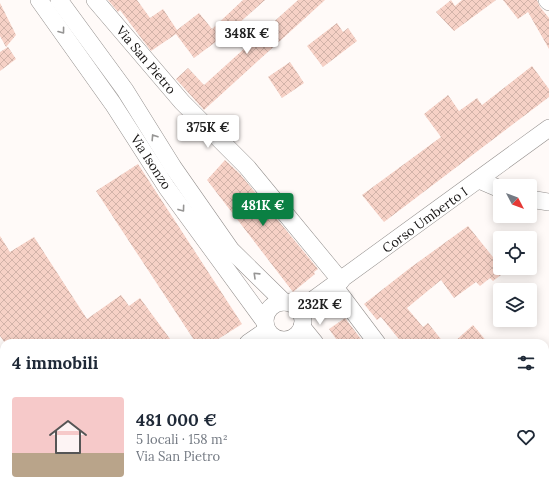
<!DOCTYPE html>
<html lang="it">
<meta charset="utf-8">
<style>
:root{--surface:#fff;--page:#f2f2f3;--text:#1f2937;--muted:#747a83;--accent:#0b8043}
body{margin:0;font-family:Lora,serif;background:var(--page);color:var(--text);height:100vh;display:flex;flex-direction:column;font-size:15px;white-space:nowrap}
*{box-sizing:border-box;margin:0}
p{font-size:13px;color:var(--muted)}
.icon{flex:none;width:22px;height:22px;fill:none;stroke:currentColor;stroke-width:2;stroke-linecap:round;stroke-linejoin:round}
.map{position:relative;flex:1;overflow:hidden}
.drawer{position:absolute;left:0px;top:339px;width:549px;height:156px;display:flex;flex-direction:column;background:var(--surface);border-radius:12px 12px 0 0;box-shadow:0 2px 10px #0003}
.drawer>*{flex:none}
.needle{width:26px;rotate:131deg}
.fabs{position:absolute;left:493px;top:179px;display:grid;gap:8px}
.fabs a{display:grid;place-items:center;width:44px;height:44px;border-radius:4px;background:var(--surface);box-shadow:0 2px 10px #0003;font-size:20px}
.price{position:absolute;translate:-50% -34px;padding:0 9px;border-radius:4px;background:#fff;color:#222;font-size:13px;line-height:26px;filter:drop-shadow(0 1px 2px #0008)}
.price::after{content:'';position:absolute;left:50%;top:24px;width:12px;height:9px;margin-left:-6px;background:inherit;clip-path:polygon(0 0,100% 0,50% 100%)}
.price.current{background:var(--accent);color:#fff}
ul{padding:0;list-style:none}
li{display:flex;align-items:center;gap:12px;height:100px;padding:0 12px}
li span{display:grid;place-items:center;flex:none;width:112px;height:80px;border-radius:4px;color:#555}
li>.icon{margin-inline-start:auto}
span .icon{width:48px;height:48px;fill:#fffc;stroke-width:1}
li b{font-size:17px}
h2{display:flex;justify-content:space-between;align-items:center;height:48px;padding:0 12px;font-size:17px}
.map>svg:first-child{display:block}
.building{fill:url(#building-cross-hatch)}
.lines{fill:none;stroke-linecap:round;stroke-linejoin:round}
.minor-casing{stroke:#94908e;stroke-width:18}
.minor{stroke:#fff;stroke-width:17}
.oneway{stroke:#969594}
.labels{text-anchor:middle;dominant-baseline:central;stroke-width:3;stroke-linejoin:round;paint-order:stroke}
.street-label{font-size:13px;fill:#151312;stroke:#fff}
</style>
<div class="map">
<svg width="549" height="495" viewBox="0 0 549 495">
<defs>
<pattern id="building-cross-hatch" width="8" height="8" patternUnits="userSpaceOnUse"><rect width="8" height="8" fill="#f6d1c6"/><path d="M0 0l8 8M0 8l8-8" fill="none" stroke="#d2b3a9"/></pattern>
</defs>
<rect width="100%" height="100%" fill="#fffaf8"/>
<g class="building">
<polygon points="108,0 137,0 150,18 163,9 177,30 199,13 212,29 243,0 265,0 229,32 194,58 176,34 151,51 120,10 118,12"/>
<polygon points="298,0 325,0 204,110 176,79 188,68 204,85"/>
<polygon points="451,0 455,6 462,0 496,0 454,31 436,12"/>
<polygon points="503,0 537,0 540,7 549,18 549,49 528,12 518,19"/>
<polygon points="0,3 16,35 6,47 0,36"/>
<polygon points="337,23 343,32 348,28 357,41 323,67 307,46"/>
<polygon points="8,47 16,59 0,71 0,52"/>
<polygon points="290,62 304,83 282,98 268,77"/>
<polygon points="532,66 549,89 549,97 384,222 362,195 441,137 424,114 448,95 459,111 477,98 482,105"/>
<polygon points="225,160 240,174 318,269 314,272 315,274 293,292 207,180"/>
<polygon points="138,164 242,324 212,343 196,343 96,191"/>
<polygon points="468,226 505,272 493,281 490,278 480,286 476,282 454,298 441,280 407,308 423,327 428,323 444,343 402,343 381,317 377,320 364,304 410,268"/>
<polygon points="0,236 10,252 34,237 87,319 121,295 129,306 140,298 173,343 5,343 0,336"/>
<polygon points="345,318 364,343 339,343 329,329"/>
<polygon points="473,325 488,343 453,343"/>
</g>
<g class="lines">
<defs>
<g id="minor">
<polyline points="39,0 113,104 167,188 265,322"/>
<polyline points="59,0 125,90 173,167 231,250 284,302"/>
<polyline points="95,0 182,102 247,167 341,281"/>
<polyline points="547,0 549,2"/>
<polyline points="479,180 500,189"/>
<polyline points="530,199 549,202"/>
<polyline points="334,286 377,343"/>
<circle cx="284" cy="321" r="19"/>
<polyline points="299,310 549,128"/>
<polyline points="302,327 315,343"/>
<polyline points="248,343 267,330"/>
<polyline points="234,491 237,495"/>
<polyline points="401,491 404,495"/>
<polyline points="425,491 428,495"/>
<polyline points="519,491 523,495"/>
<polyline points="17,495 23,491"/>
</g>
</defs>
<use href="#minor" class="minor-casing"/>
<use href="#minor" class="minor"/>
</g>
<defs><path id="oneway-chevron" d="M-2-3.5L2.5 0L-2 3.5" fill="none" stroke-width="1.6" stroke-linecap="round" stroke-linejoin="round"/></defs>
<g class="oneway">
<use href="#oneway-chevron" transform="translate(62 31) rotate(53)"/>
<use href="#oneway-chevron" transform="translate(154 137) rotate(-123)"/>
<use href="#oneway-chevron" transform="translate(182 209) rotate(54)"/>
<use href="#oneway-chevron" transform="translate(256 275) rotate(-136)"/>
</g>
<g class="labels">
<g class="street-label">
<text transform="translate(146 60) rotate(50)">Via San Pietro</text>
<text transform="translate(151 162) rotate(57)">Via Isonzo</text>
<text transform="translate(425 220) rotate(-36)">Corso Umberto I</text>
</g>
</g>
</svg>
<div class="fabs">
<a><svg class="needle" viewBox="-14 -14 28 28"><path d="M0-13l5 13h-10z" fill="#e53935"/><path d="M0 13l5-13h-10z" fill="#747a83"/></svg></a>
<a><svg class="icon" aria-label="locate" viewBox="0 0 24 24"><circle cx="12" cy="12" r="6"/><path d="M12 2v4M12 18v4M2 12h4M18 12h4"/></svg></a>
<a><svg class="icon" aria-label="layers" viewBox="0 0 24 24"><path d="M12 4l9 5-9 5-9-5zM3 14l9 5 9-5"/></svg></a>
</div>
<b class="price" style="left:247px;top:55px">348K €</b>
<b class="price" style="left:208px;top:149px">375K €</b>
<b class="price current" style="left:263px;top:227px">481K €</b>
<b class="price" style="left:320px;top:326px">232K €</b>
<section class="drawer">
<h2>4 immobili<svg class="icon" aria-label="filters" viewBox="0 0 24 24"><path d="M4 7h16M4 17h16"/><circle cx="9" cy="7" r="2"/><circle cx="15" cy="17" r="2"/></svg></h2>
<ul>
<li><span style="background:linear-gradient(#f6c9c9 70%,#b9a48a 0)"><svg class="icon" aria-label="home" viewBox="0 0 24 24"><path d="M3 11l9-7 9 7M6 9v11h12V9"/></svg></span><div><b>481 000 €</b><p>5 locali · 158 m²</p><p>Via San Pietro</p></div><svg class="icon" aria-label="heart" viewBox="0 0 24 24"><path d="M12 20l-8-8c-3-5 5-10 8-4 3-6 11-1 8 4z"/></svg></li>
</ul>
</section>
</div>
